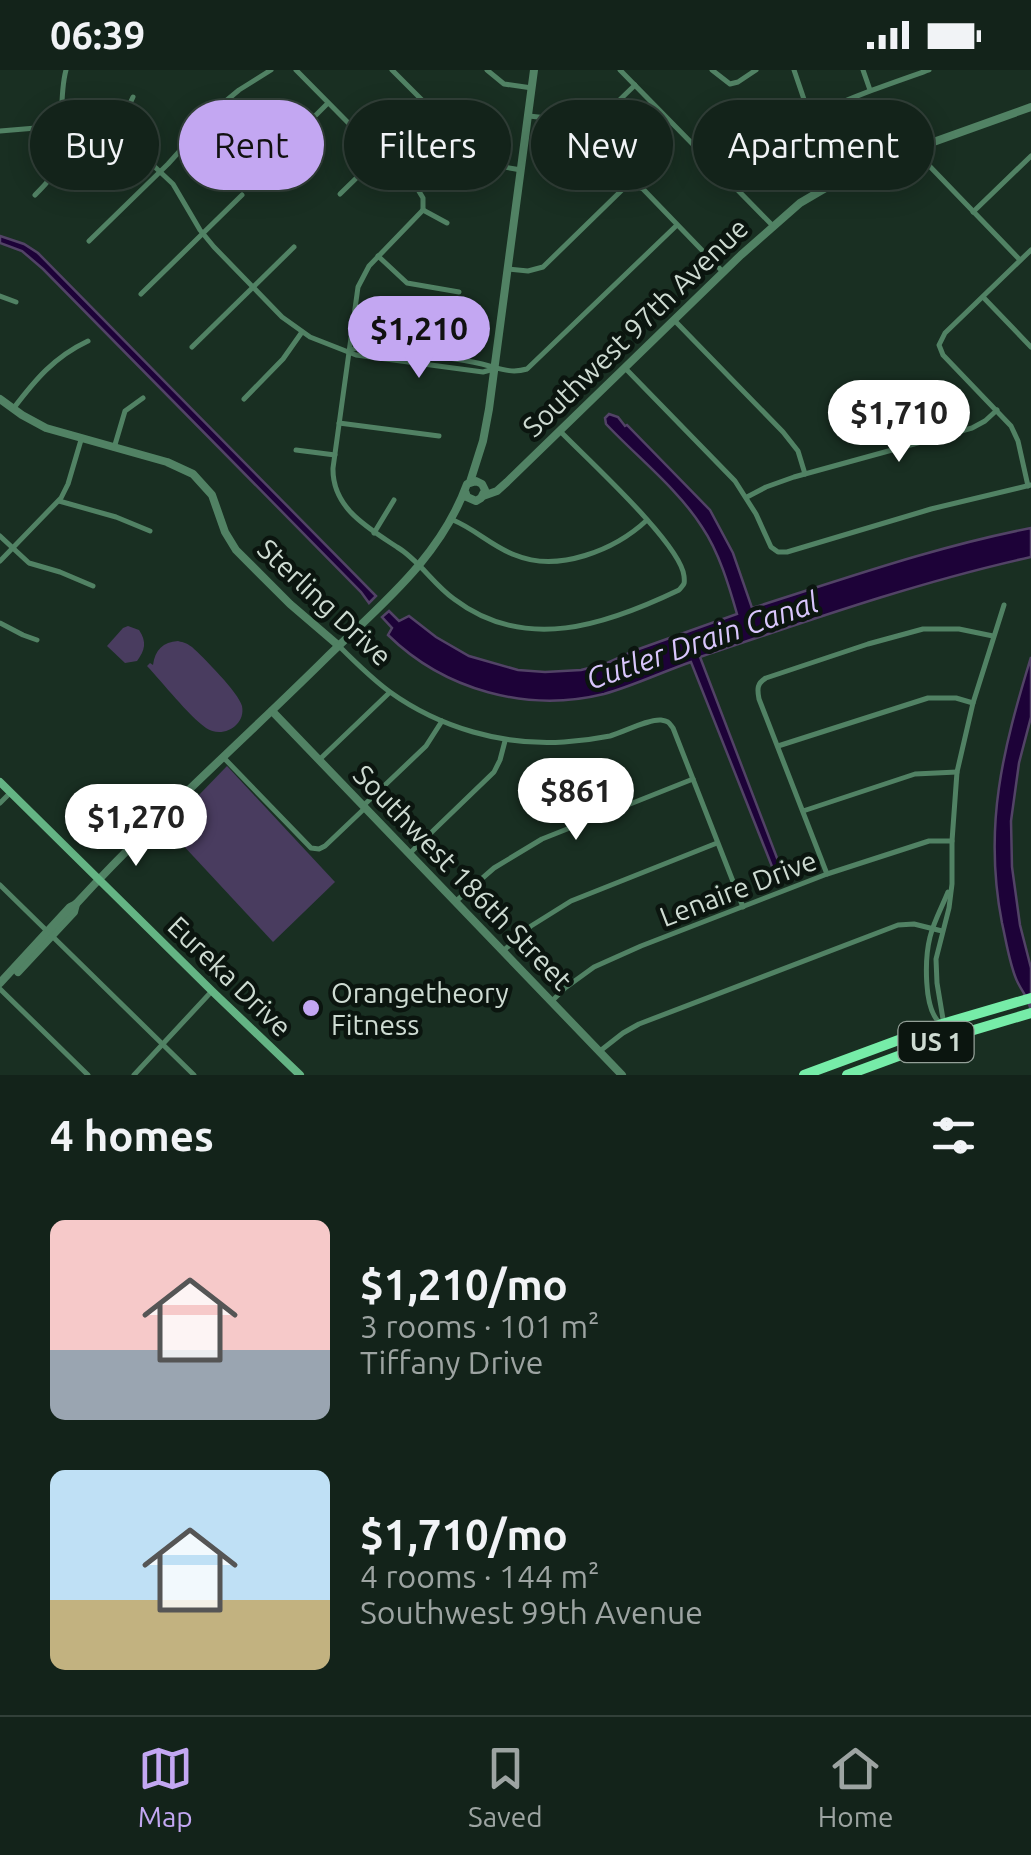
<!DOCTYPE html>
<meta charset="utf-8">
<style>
:root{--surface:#13231a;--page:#202f27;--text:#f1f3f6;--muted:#9da4a2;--line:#324039;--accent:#c3a7f2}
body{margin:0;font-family:Ubuntu,sans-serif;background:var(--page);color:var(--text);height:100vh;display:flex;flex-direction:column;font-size:38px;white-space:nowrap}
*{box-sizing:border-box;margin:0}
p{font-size:32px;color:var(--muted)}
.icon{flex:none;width:55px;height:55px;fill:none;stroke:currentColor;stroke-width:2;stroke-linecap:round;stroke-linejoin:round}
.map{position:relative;height:1005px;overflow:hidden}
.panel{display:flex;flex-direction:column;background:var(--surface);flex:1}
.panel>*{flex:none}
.guide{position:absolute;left:30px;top:30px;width:972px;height:90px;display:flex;gap:20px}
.price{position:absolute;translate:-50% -85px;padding:0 22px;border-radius:35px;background:#fff;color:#222;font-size:32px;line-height:65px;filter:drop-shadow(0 2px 5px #0008)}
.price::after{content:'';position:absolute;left:50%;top:60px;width:30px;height:22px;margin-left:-15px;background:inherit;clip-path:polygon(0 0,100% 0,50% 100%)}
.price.current{background:var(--accent);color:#111}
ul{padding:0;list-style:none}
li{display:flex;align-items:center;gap:30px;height:250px;padding:0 50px}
li span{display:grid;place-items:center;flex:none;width:280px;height:200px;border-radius:15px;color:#555}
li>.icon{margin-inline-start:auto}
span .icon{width:120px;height:120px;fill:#fffc;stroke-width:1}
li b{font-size:42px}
h2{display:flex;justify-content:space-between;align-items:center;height:120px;padding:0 50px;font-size:42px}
.chip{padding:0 35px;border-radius:45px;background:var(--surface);box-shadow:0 5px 25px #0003,0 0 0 2px var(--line);font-size:35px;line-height:90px}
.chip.current{background:var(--accent);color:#111}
.status{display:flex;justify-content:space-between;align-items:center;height:70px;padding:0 50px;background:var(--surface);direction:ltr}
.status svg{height:28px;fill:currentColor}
.tab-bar{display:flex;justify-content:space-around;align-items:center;height:140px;border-top:2px solid var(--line);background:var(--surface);font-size:28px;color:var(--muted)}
.tab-bar a{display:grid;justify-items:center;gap:5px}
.tab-bar .current{color:var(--accent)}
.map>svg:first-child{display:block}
.green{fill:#493c5f}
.water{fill:#1d0238;stroke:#524366;stroke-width:2.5}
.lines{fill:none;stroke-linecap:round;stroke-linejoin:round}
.minor{stroke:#518264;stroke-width:5}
.tertiary{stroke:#518264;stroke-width:8}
.secondary{stroke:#64b484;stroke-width:8}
.trunk{stroke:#76eca8;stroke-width:10}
.poi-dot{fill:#c3a7f2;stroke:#0b150f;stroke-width:4}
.labels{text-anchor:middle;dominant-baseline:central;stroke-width:9;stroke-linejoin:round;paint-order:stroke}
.shield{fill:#0b150f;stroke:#94a098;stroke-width:2.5}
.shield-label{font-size:25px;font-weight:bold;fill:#cedbd2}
.street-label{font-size:28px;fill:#cedbd2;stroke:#0b150f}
.poi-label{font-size:28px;fill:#cedbd2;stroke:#0b150f;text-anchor:start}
.water-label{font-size:30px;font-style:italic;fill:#d9c6fc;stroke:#0b150f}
</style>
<div class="status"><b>06:39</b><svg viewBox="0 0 49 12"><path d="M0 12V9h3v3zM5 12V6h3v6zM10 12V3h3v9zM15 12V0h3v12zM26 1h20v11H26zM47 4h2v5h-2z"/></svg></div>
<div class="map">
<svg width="1031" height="1005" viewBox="0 0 1031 1005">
<rect width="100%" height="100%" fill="#192f22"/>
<g class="green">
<path d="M 128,556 L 139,560 C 147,572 145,580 137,591 L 125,593 L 107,576 L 123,558 Z"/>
<path d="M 178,571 C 185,573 185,572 192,577 C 203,587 239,623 242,636 C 246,656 222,669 206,658 C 188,645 163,613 147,596 L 150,593 L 153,595 C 155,580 163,572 178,571 Z"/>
<polygon points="227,696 335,812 273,872 167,758"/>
</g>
<g class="water">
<polygon points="0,166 24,174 38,183 376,526 369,533 361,522 43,199 22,181 0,173"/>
<path d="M 609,344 L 618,347 L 625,356 L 627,355 L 710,440 L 733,483 L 752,538 C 844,509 934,477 1031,458 L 1031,487 C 918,512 810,550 700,587 L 782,801 L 775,804 L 691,592 C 662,602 633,616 604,624 C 527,643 444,620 388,565 L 392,558 L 382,547 L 389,541 L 399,551 L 409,546 L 436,567 L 469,586 L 518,600 L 545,602 L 581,600 L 605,594 L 636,580 L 737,544 C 729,516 719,482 702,457 C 678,419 636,386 606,354 L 605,348 Z"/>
<path d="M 1031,587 L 1031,647 L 1019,693 L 1011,751 L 1012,797 L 1020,855 L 1031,898 L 1031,940 C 1027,925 1024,925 1018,913 C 1010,898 1006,870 1002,853 C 983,756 1003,679 1031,587 Z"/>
</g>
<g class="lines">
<g class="minor">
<polyline points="296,0 385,90 417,118 423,128 423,140"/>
<polyline points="392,0 481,89 493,95 521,100"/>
<polyline points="487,0 504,14 532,18"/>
<polyline points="620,0 772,155"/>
<polyline points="712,0 730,14 738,12 756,0"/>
<polyline points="794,0 809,44"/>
<polyline points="863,0 870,20"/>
<polyline points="529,46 592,53 602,47 635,15"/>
<polyline points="0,61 48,57 79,59 114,68 140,83 173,114 200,160 214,177 282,247 310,267 356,285 483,302 494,299"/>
<polyline points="114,68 133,27"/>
<polyline points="288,73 328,33"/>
<polyline points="914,80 1020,190"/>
<path d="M 724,106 C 792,47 846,29 929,0"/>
<polyline points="340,124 380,85"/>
<path d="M 35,125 C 41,119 47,113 52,106 C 67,81 57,32 66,0"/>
<path d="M 423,140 L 369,196 L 358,217 L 333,398 C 332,438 368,458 397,477 C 419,490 433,514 454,529 C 525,583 606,555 679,520 C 684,514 685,515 684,506 C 681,474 586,388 560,361"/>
<polyline points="423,140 447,153"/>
<polyline points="973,142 1031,86"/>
<polyline points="89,171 168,94 221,35 239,20 271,0"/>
<polyline points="378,186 407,213 459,222"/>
<polyline points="507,199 528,201 543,197 623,119 633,115 643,119 723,202"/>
<polyline points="141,224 242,125"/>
<polyline points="0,226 16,232"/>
<polyline points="983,227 1031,277"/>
<polyline points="674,250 783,362 798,381 805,404"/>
<polyline points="192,277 294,177"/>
<path d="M 348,281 L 357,278 C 396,282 444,285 482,294 C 499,298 510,304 527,299 L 677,155"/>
<polyline points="625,298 735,411 756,444 771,477 778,482 787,482 931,439 1031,415"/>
<polyline points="244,329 283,289 302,262"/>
<path d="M 13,339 C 35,310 54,287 88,271"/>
<polyline points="339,353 439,366"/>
<polyline points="114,378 125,341 143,328"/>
<polyline points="296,380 335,385"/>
<polyline points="1028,416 1018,371 1011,356 943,285 939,275 945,263 1031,180"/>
<polyline points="747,427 766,417 794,407 972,358 985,351 997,340"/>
<polyline points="59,431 116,447 150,461"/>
<path d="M 453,450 C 475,459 493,477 515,485 C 558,503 615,480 647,450"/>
<polyline points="374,463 394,430"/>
<polyline points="0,466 29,493 60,502 93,516"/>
<polyline points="0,491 61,428 68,414 81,370"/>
<polyline points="0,553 23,565 37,570"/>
<path d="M 339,576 C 355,592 372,609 390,622 C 440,658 504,676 564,672 C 580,671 595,669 610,666 C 624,662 648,649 661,650 C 669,651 669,653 673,658 L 743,837"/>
<polyline points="778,676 928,628 956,628 973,633"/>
<polyline points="224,688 311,778 319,779 325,776 365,738"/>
<polyline points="319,690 389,623"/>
<polyline points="0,733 11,722"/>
<polyline points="363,736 426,676 442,651"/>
<polyline points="803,741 915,704 957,702"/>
<polyline points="409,784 494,702 500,690 505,671"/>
<path d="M 827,804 L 759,629 C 757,619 757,613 766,608 L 868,574 L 923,559 L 959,559 L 993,566"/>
<polyline points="0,815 194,1005"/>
<polyline points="455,832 494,798 542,769 693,709"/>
<polyline points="503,881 531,856 571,831 717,773"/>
<polyline points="0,919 88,1005"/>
<polyline points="551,932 565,918 594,897 641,876 827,804 929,771 952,771"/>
<path d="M 940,953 C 923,939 925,887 930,867 C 934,851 942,837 948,822"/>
<polyline points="946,967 937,913 936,889 949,838 952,814 952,771 957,702 973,633 1004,535"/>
<polyline points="600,981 623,963 639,954 898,855 914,854 942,861"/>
<polyline points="134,1005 212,921"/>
</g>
<g class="tertiary">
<polyline points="0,329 22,345 46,358 167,392 193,404 212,425 225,462 236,480 290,534 339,576"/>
<polyline points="470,412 483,371 489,339 534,0"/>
<polyline points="483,426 497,421 507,412 741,185 800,133 858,99 1031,37"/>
<polyline points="272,641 622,1005"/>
<polyline points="18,902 74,842 76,834"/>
<path d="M 0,913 L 70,837 L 76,834 C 154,749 241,672 323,591 C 379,536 440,489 467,414 L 476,411 L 482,414 L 485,420 L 481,428 L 476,431 L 467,427 L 465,421"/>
</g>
<polyline class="secondary" points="0,712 212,921 300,1005"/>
<g class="trunk">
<polyline points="804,1005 942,954 1031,928"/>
<polyline points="847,1005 947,968 1031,943"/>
</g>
</g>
<circle class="poi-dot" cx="311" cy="938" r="10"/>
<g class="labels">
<rect class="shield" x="898.5" y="952" width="75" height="40" rx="8"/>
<g class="shield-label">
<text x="936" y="972">US 1</text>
</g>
<g class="street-label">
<text transform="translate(635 257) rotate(-44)">Southwest 97th Avenue</text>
<text transform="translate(325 532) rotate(43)">Sterling Drive</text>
<text transform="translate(463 807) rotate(46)">Southwest 186th Street</text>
<text transform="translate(738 818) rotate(-21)">Lenaire Drive</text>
<text transform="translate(230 906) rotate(44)">Eureka Drive</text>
</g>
<g class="poi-label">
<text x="331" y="922">Orangetheory<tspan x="331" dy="32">Fitness</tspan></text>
</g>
<g class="water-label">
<text transform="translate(702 570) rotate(-19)">Cutler Drain Canal</text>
</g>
</g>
</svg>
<b class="price current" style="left:419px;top:311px">$1,210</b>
<b class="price" style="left:899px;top:395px">$1,710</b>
<b class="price" style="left:576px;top:773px">$861</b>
<b class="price" style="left:136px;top:799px">$1,270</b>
<div class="guide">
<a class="chip">Buy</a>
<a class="chip current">Rent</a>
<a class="chip">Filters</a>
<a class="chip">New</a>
<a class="chip">Apartment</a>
</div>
</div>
<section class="panel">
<h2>4 homes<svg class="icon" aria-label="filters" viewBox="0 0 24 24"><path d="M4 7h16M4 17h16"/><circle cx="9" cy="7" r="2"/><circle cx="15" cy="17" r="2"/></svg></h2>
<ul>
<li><span style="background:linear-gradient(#f6c9c9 65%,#9aa5b1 0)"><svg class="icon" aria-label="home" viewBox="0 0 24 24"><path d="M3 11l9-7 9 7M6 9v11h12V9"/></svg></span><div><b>$1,210/mo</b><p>3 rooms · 101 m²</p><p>Tiffany Drive</p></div></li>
<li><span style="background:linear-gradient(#bfe0f5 65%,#c2b280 0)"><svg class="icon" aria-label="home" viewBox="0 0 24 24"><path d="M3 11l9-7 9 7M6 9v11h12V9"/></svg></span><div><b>$1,710/mo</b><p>4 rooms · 144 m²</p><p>Southwest 99th Avenue</p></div></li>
</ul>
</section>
<nav class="tab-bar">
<a class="current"><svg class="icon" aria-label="map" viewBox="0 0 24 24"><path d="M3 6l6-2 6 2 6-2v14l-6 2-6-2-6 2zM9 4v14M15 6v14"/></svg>Map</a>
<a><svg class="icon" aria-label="saved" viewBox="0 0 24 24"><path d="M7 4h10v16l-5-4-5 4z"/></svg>Saved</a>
<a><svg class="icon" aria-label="home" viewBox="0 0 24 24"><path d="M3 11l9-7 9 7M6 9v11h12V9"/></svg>Home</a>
</nav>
